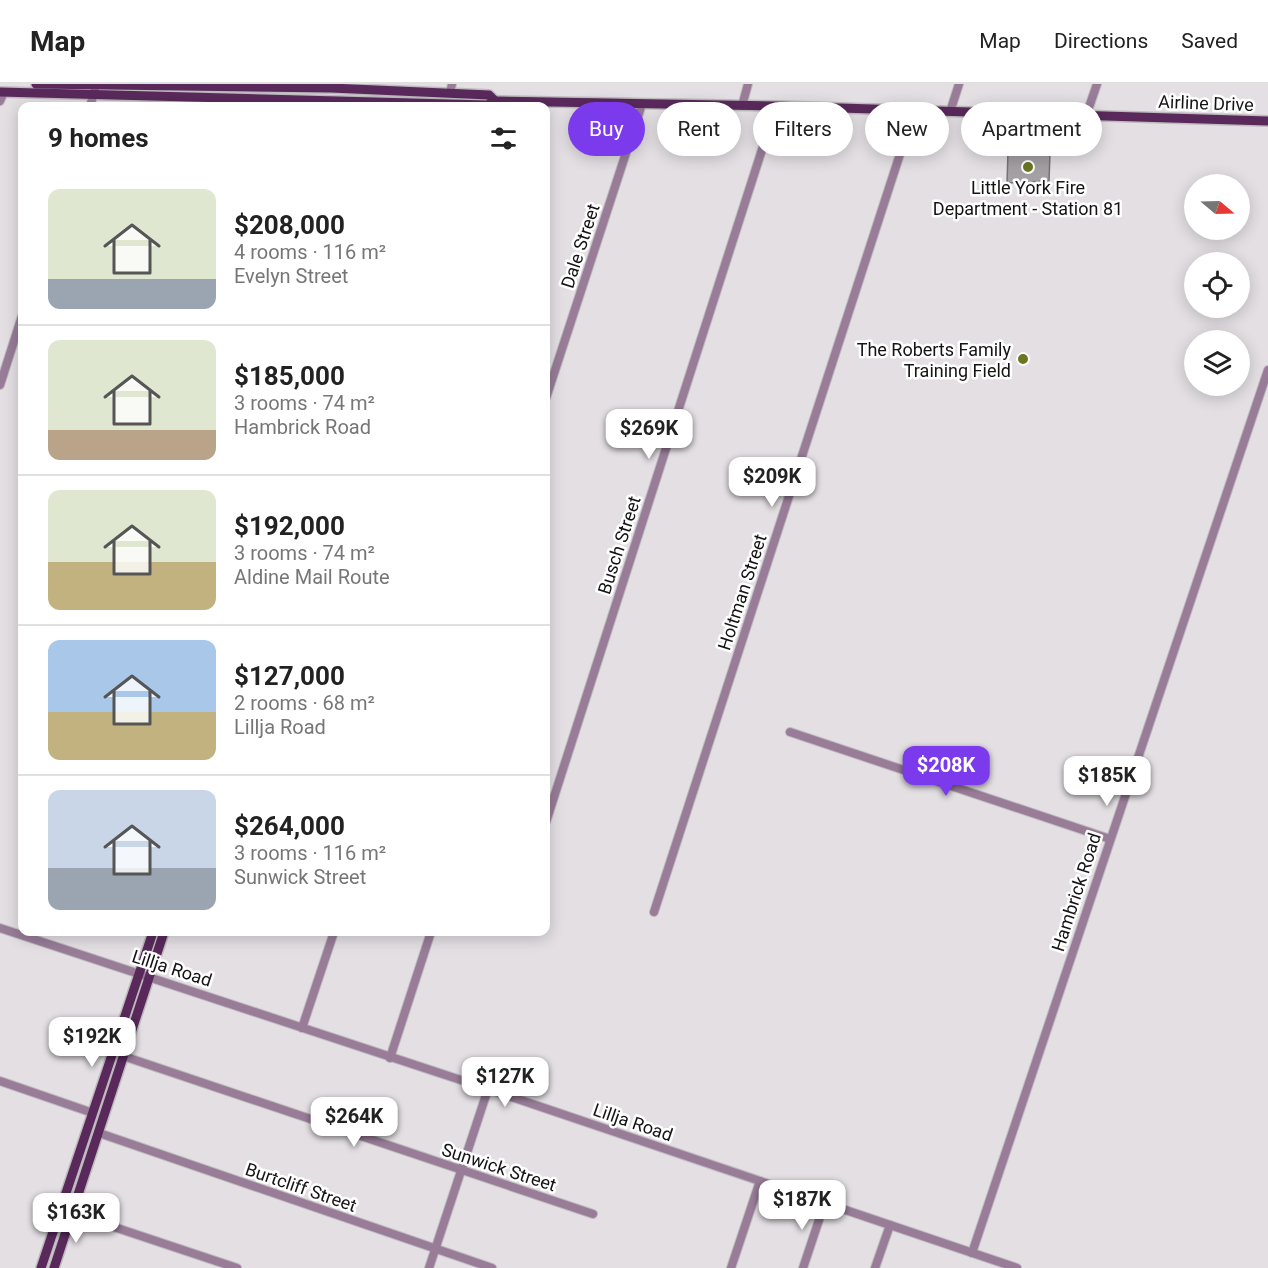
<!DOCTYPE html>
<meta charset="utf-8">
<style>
:root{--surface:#fff;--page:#f2f2f2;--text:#222;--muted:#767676;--line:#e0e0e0;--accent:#7c3aed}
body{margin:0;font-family:Roboto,sans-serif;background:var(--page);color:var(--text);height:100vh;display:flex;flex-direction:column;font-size:22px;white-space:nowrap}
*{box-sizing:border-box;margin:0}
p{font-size:20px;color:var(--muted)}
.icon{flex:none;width:33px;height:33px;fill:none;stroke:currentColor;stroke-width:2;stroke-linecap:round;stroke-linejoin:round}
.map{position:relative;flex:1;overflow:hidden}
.panel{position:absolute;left:18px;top:18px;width:532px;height:834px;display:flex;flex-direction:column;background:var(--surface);border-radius:12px;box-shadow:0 3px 15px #0003}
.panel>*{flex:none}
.banner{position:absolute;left:568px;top:18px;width:570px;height:54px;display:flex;gap:12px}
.needle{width:39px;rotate:109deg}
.buttons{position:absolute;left:1184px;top:90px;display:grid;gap:12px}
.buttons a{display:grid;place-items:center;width:66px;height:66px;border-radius:50%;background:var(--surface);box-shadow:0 3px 15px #0003;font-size:30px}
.price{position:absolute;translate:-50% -51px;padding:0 14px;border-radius:12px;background:#fff;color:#222;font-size:20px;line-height:39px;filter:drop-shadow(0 2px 3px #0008)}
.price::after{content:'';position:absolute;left:50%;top:36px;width:18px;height:14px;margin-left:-9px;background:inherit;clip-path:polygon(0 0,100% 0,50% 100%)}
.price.on{background:var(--accent);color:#fff}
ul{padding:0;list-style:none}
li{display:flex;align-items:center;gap:18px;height:150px;padding:0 30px}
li+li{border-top:2px solid var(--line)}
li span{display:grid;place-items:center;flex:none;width:168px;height:120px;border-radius:12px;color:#555}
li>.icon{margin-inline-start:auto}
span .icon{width:72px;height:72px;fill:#fffc;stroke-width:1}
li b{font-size:26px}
h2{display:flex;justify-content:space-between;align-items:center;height:72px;padding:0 30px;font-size:26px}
.pill{padding:0 21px;border-radius:27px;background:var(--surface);box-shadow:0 3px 15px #0003;font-size:21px;line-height:54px}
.pill.on{background:var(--accent);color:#fff}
header{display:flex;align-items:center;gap:36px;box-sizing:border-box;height:84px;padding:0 30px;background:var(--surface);border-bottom:2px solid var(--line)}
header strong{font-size:28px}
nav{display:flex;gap:33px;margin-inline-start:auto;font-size:21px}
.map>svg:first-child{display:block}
.building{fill:#a4a0a4;stroke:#767376;stroke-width:1.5}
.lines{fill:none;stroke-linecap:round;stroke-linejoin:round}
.minor-casing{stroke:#bebabe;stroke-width:10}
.major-casing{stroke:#bebabe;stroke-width:12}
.minor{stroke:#987c98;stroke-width:8}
.major{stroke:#59295b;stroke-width:9}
.poi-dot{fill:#6c7620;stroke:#fff;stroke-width:2}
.labels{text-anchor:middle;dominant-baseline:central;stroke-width:5;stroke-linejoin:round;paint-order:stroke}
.street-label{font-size:18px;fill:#151415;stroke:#fff}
.poi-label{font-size:18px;fill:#151415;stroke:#fff}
</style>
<header>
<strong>Map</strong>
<nav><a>Map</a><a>Directions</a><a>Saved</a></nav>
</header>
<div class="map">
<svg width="1268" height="1184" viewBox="0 0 1268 1184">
<rect width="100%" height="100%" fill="#e3dfe3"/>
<polygon class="building" points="1008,68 1050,69 1049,97 1007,99"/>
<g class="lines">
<defs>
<g id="minor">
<polyline points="450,9 452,0"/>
<polyline points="0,17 4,8"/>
<polyline points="90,22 95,6"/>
<polyline points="742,22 748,0"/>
<polyline points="950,28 959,0"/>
<polyline points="1086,32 1097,0"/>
<polyline points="0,301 22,232"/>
<polyline points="546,314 642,20"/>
<polyline points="790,648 1110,755"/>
<polyline points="546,738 776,22"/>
<polyline points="654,828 914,27"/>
<polyline points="0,844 488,1005 1017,1184"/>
<polyline points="302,944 334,848"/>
<polyline points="123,972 593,1130"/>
<polyline points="390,974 431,848"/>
<polyline points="0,997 93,1029"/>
<polyline points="99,1049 492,1184"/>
<polyline points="60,1125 237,1184"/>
<polyline points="972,1169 1268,286"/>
<polyline points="429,1184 488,1005"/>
<polyline points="731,1184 760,1097"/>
<polyline points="803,1184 825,1118"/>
<polyline points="875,1184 890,1141"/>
</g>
<g id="major">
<polyline points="36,0 331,4 489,11 495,17"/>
<polyline points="0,8 487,21 495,17 776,22 1268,37"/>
<polyline points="41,1184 153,848"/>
<polyline points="54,1184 164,848"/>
</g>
</defs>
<use href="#minor" class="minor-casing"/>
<use href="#major" class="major-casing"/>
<use href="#minor" class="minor"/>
<use href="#major" class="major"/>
</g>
<g class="poi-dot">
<circle cx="1028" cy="83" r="6"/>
<circle cx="1023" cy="275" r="6"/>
</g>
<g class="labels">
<g class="street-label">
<text transform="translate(1206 19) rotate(2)">Airline Drive</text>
<text transform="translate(580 162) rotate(-72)">Dale Street</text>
<text transform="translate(619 461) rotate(-72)">Busch Street</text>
<text transform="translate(742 508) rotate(-72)">Holtman Street</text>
<text transform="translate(1076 808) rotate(-72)">Hambrick Road</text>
<text transform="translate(172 884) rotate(18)">Lillja Road</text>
<text transform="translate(633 1038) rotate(19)">Lillja Road</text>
<text transform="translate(499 1083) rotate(18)">Sunwick Street</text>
<text transform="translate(301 1103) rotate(19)">Burtcliff Street</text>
</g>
<g class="poi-label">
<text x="1028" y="103">Little York Fire<tspan x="1028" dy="21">Department - Station 81</tspan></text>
<text x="1011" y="265" text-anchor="end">The Roberts Family<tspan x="1011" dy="21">Training Field</tspan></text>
</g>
</g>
</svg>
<div class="buttons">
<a><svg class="needle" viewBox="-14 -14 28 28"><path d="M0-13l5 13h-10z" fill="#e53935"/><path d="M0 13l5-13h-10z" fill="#767676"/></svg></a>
<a><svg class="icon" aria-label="locate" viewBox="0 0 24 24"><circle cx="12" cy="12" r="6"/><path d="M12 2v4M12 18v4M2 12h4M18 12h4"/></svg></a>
<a><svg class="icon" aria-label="layers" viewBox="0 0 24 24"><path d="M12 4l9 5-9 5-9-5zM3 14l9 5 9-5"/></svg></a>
</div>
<b class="price" style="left:649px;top:376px">$269K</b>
<b class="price" style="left:772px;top:424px">$209K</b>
<b class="price on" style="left:946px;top:713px">$208K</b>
<b class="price" style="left:1107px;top:723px">$185K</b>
<b class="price" style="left:92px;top:984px">$192K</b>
<b class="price" style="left:505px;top:1024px">$127K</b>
<b class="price" style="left:354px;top:1064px">$264K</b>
<b class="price" style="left:802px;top:1147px">$187K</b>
<b class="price" style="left:76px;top:1160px">$163K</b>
<div class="banner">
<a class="pill on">Buy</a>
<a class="pill">Rent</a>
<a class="pill">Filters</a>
<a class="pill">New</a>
<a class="pill">Apartment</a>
</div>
<section class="panel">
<h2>9 homes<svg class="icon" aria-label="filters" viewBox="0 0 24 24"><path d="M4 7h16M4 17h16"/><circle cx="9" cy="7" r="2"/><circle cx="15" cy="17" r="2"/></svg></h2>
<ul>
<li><span style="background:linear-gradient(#dfe7d0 75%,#9aa5b1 0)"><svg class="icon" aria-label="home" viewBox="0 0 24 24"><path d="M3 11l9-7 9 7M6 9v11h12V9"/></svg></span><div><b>$208,000</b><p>4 rooms · 116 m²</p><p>Evelyn Street</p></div></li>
<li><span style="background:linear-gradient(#dfe7d0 75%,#b9a48a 0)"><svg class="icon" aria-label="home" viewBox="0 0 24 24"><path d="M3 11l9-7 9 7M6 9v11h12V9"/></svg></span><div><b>$185,000</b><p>3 rooms · 74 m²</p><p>Hambrick Road</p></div></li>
<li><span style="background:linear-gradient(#dfe7d0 60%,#c2b280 0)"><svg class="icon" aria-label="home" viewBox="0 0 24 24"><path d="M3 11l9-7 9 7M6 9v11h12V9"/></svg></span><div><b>$192,000</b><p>3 rooms · 74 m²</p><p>Aldine Mail Route</p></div></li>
<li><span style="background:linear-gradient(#a9c7e8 60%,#c2b280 0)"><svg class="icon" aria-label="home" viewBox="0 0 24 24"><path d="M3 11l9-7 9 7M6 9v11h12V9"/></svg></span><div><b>$127,000</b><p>2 rooms · 68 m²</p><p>Lillja Road</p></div></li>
<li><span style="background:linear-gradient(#c9d6e8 65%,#9aa5b1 0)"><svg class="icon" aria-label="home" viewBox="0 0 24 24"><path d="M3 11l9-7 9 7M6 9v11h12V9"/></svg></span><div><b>$264,000</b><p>3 rooms · 116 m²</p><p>Sunwick Street</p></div></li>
</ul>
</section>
</div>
